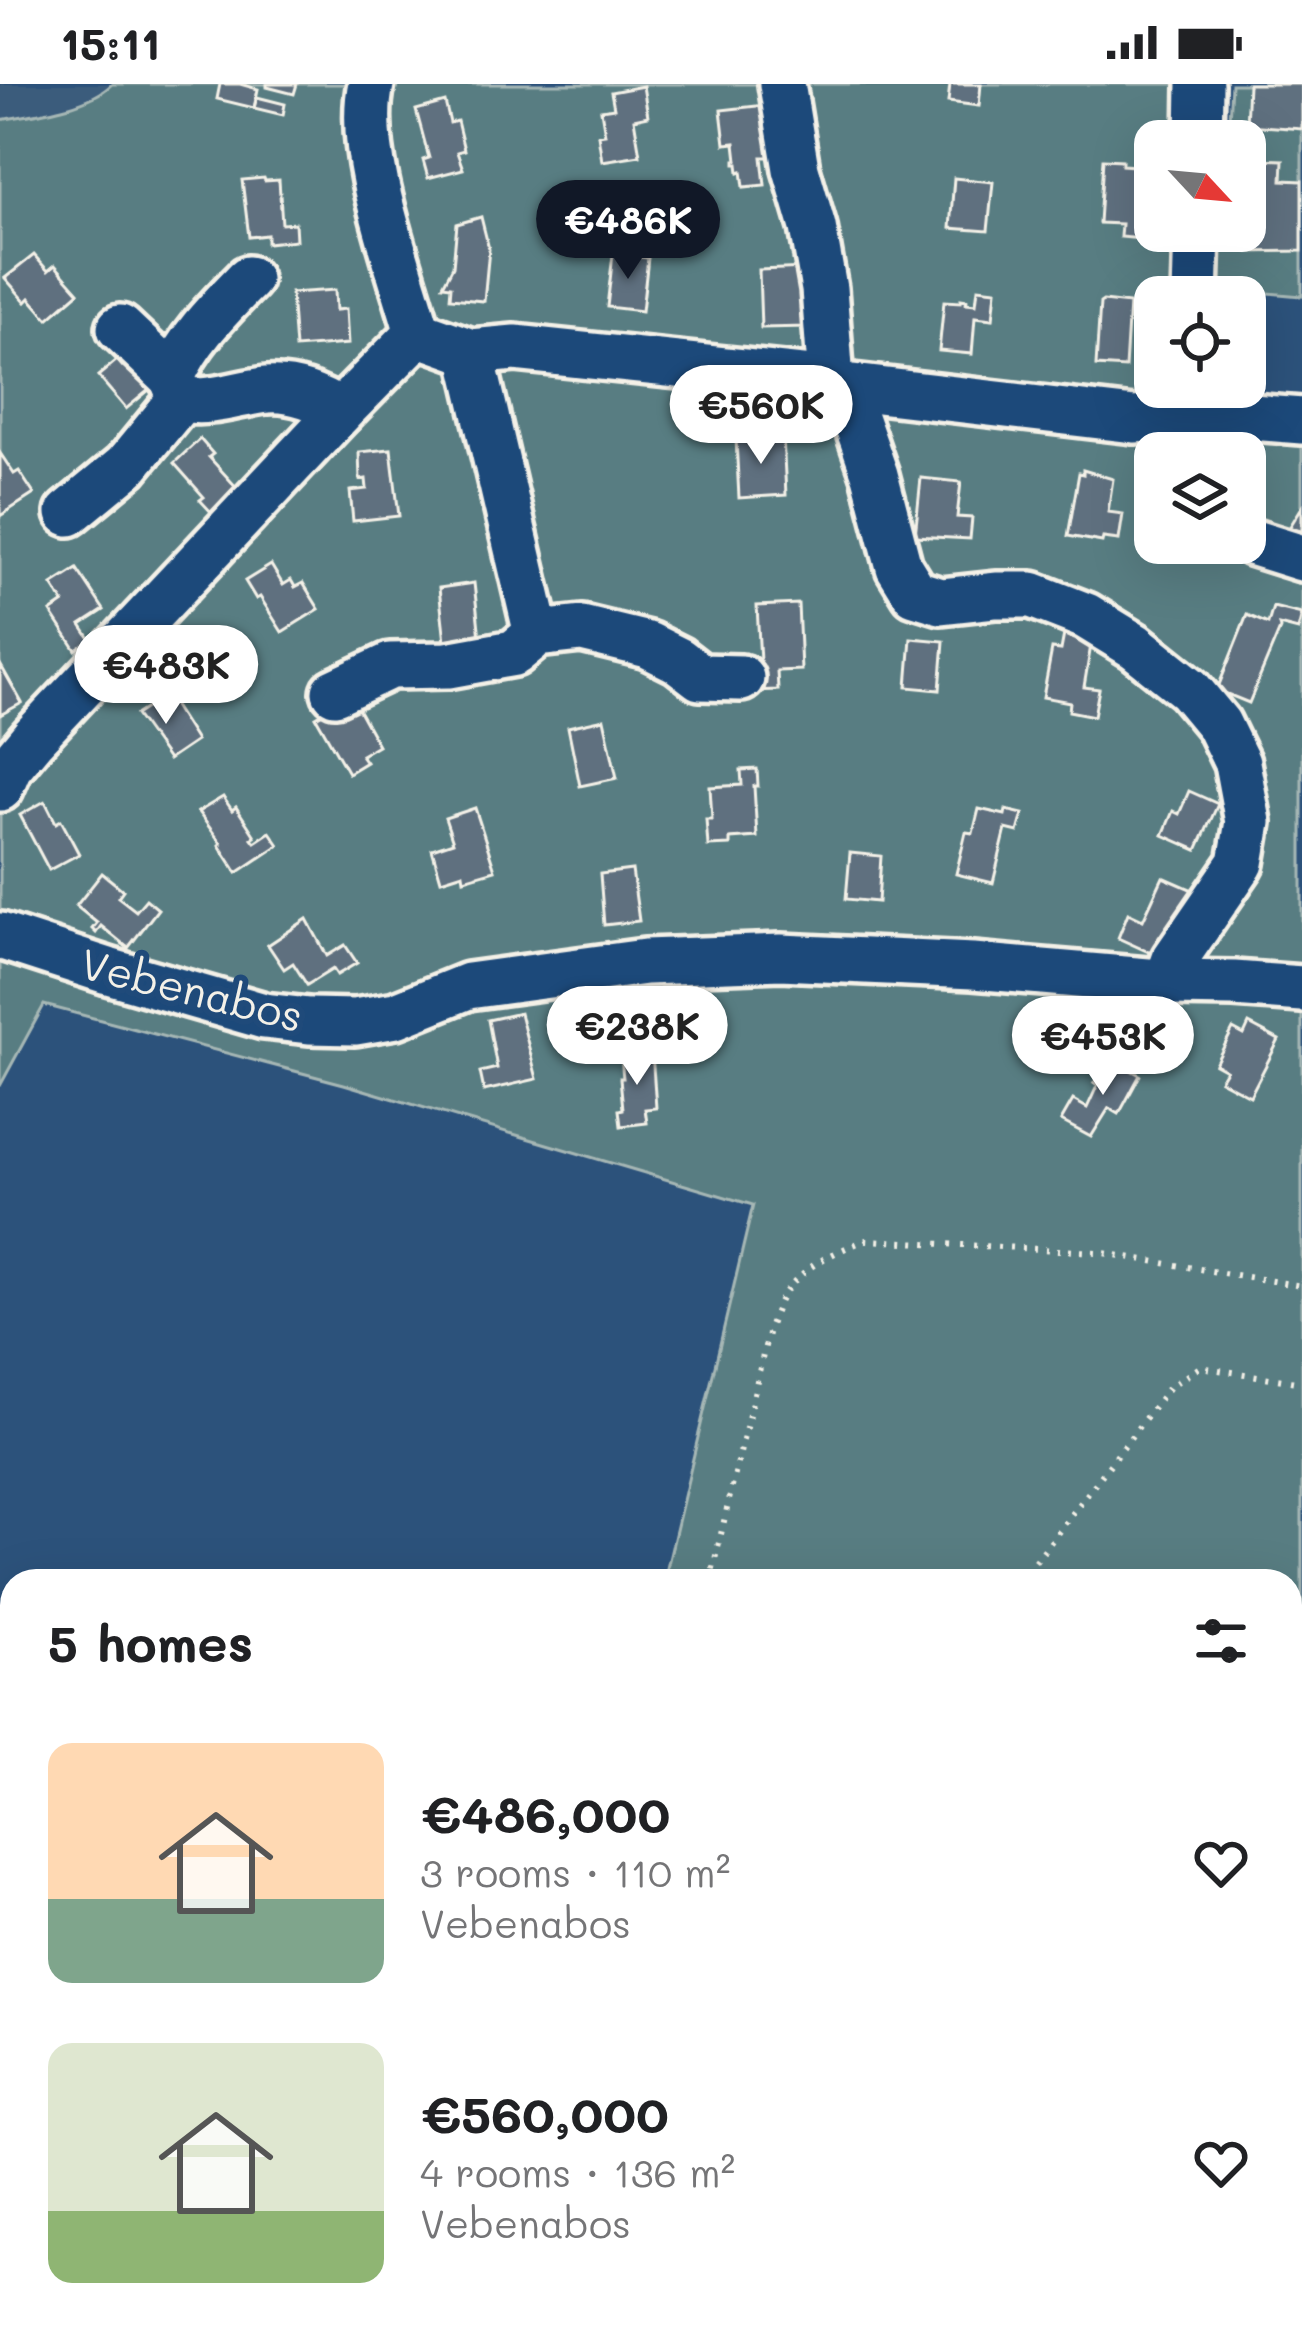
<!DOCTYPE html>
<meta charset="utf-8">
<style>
:root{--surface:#fff;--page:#f2f2f2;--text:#202124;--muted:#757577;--accent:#111827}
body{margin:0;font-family:Mali,sans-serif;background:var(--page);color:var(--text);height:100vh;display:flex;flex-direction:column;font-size:45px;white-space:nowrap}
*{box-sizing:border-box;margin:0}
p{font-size:39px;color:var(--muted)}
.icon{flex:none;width:66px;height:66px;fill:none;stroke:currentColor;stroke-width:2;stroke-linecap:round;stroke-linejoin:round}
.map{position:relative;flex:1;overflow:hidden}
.sheet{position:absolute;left:0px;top:1485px;width:1302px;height:771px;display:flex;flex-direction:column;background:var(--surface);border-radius:36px 36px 0 0;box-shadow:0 12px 48px #0002}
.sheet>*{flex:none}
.needle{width:78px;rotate:116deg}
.tools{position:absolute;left:1134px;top:36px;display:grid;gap:24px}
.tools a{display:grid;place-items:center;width:132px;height:132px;border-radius:24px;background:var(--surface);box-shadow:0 12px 48px #0002;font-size:60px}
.price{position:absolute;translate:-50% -102px;padding:0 27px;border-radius:42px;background:#fff;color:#222;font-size:39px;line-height:78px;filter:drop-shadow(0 3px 6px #0008)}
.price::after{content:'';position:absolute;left:50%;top:72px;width:36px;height:27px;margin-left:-18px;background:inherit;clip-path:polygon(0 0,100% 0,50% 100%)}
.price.active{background:var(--accent);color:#fff}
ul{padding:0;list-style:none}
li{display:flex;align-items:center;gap:36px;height:300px;padding:0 48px}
li span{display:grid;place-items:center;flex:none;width:336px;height:240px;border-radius:24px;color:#555}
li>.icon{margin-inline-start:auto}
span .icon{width:144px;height:144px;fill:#fffc;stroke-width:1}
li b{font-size:51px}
h2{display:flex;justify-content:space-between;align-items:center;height:144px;padding:0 48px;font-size:51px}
.status{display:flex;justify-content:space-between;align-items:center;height:84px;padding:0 60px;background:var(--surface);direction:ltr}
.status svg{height:33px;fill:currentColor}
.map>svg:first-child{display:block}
.built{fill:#3b5b7c}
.green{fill:#587d82;stroke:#a6b7b5;stroke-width:3;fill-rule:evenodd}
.building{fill:#5e707f;stroke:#f4f1e8;stroke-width:3}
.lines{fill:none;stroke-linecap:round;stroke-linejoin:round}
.minor-casing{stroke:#f4f1e8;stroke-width:54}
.path{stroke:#f4f1e8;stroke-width:6;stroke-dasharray:3 9;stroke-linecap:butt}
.minor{stroke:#1f4a7a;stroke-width:45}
.labels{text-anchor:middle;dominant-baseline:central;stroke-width:12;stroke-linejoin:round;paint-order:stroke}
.street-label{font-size:42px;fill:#f4f1e8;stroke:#1f4a7a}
</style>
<div class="status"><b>15:11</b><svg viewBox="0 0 49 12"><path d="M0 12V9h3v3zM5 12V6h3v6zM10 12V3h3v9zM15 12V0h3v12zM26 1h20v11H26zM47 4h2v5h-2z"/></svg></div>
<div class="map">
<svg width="1302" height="2254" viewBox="0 0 1302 2254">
<rect width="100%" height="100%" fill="#2c527b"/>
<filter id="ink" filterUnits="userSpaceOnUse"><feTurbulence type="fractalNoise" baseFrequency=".00833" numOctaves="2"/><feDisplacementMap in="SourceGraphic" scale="24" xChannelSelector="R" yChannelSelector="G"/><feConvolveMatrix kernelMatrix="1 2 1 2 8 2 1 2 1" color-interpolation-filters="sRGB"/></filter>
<g filter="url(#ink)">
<polygon class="built" points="0,0 112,0 104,9 49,27 0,36"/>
<g class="green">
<path d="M 112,0 L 1189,0 L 1189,33 L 1228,56 L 1231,0 L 1302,0 L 1302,212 L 1223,205 L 1222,213 L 1155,213 L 1155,303 L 1217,303 L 1216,314 L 1302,319 L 1302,2254 L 508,2254 L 508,2244 L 1290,2244 L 1290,1497 L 664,1497 L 753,1121 L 344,1000 L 44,921 L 0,1002 L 0,36 C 33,30 88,24 112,0 ZM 1155,57 L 1245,57 L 1245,147 L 1155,147 ZM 1155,369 L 1245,369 L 1245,459 L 1155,459 Z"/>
<polygon points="0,2228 12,2232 12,2244 57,2244 94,2254 0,2254"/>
</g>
<g class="building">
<polygon points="220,0 240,0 258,5 254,24 217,15"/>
<polygon points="267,0 297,0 294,10 267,3"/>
<polygon points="950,0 981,0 979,22 948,18"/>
<polygon points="1248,0 1302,0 1302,45 1246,41"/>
<polygon points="643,2 648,32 634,35 640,71 602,77 598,51 605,50 601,26 614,24 611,8"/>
<polygon points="257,13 285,20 283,31 254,24"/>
<polygon points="445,18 450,39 457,37 464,66 457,68 463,85 428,94 423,76 429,74 416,26"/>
<polygon points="766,21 771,73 762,73 765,101 744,103 742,87 739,88 738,80 735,80 735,76 737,76 735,59 725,60 721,26"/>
<polygon points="1103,75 1122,76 1122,81 1135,82 1133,124 1145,124 1143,155 1120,153 1121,140 1099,139"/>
<polygon points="1254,75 1283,76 1282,96 1302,97 1302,167 1249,168"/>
<polygon points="264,94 265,97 279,96 282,140 295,139 296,156 267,159 267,151 249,153 242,96"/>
<polygon points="954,94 993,98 988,147 950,144"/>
<polygon points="481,133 489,165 484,217 450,214 451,202 443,201 453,182 457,140"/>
<polygon points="613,170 648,174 642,227 607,223"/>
<polygon points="34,171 48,187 55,181 79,208 48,235 30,214 26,218 5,194"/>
<polygon points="807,184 808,243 761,244 759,186"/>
<polygon points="978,204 996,206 993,235 975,233 972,270 939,267 944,217 961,218 961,215 967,216 966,219 976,220"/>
<polygon points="335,206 336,226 346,225 348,260 295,264 291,209"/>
<polygon points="1103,217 1129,220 1125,284 1096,282 1100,219"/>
<polygon points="117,276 122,282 126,279 149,306 126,325 98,292"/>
<polygon points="783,352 786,411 739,414 736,355"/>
<polygon points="200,355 213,370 209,373 238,405 212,429 200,416 204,413 174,379"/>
<polygon points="391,365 399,432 353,437 350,407 367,405 366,395 360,396 359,368"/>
<polygon points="0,369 14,390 19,387 34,410 0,432"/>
<polygon points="1083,386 1113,395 1108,428 1123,430 1119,456 1103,454 1102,458 1068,452 1079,389 1083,390"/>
<polygon points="921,394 961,398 957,433 972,434 970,455 915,452"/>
<polygon points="1302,423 1302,453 1289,444"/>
<polygon points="1155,438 1155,459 1169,459 1167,467 1150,463"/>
<polygon points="271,481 283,501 291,496 295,503 303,499 319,525 282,548 260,513 256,515 245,497"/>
<polygon points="77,485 104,526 81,541 91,556 76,566 51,528 64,519 52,501"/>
<polygon points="474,499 480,554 445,558 439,504"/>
<polygon points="798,520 801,586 777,587 778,606 751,607 750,579 760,578 757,522"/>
<polygon points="1273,523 1302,530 1298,546 1279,541 1280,545 1249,619 1217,606 1247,531 1268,540"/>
<polygon points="1065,545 1093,549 1084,603 1099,605 1094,632 1069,627 1070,618 1043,613 1052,565 1061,566"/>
<polygon points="911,554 944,557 940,606 907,603"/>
<polygon points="0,580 22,619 0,631"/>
<polygon points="167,611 196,657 168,676 136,631"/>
<polygon points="351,612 378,661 361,671 366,678 348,689 316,633"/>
<polygon points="604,635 617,694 580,702 568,643"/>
<polygon points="757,685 758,702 754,702 757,753 730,755 730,761 708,762 706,735 712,735 710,703 742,701 741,686"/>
<polygon points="1189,707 1218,720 1197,766 1163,751 1173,727 1179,730"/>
<polygon points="223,713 232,726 236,723 255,752 252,754 255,758 270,748 279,761 237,789 219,761 221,759 198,728"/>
<polygon points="45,717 56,739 61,736 79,770 49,786 20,731"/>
<polygon points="475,724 495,786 464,795 463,789 441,796 432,765 453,758 445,734"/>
<polygon points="979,725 1005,731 1006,726 1023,730 1018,748 1006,745 993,799 956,790 966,748 973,749"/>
<polygon points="850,769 881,772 878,818 846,815"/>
<polygon points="632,786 639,837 604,841 600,790"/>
<polygon points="102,789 123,806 118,813 136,827 146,815 158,825 128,864 101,842 96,849 92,845 97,839 76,822"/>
<polygon points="1163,793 1193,806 1162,874 1118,854 1128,829 1143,836"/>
<polygon points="307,835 327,872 345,861 357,879 337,891 333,885 307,901 293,879 284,885 268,861"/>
<polygon points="520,929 537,995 484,1007 480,988 497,984 488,936"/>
<polygon points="1249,940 1279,956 1250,1012 1220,996 1226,986 1215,980 1233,945 1244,951"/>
<polygon points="652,968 656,1024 645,1025 647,1039 621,1042 619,1026 623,1025 620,994 623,994 621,972"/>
<polygon points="1108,974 1140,991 1119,1030 1109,1024 1091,1053 1061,1037 1073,1016 1087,1024 1098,1000 1094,999"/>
</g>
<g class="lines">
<defs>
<g id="minor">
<path d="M 371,0 C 355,68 399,180 418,249"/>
<polyline points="782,0 796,85 813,143 824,205 831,297"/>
<polyline points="1199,57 1200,0"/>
<polyline points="1195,213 1197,147"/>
<polyline points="120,244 172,293"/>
<polyline points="471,268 537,550"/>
<polyline points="844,302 875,391 899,483 915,509 941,517 996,511 1032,511 1086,532 1135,562 1189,605 1218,640 1237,679 1248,738 1241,779 1175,875 1171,886 1171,899"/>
<path d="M 181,315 L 172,293 C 189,254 219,225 248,195"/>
<path d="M 69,429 L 126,382 L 181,315 C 211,321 238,309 267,306 C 294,304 318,314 340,328"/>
<polyline points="1254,459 1302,474"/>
<polyline points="335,608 390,582 448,581 514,569 537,550 582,545 648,561 678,576 700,593 741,594"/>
<polyline points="0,704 9,683 33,654 340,328 418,249 471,268 515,264 831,297 844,302 1134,336 1213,330 1302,337"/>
<polyline points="0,852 108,887 264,932 309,937 355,938 396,931 468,902 645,878 781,873 973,882 1171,899 1234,900 1302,905"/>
</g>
</defs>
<use href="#minor" class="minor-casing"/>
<g class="path">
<path d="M 710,1497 L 770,1241 C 774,1232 777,1221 782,1213 C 801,1183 834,1168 866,1156 L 1097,1168 L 1302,1202"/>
<polyline points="1021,1497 1169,1303 1200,1283 1302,1299"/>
<polyline points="1290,2006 1302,1992"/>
<polyline points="1290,2141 1302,2132"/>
<polyline points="555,2254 555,2244"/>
<polyline points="663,2254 668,2244"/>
<polyline points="1054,2254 1064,2244"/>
<polyline points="1143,2254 1156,2244"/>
</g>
<use href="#minor" class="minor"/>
</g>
</g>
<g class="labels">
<g class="street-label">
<text transform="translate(192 905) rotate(14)">Vebenabos</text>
</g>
</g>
</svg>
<div class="tools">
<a><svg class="needle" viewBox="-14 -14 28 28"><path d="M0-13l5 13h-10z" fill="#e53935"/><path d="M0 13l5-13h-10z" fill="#757577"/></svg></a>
<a><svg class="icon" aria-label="locate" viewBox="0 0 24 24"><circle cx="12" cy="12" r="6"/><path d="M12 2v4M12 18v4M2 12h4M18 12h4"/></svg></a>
<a><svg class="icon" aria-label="layers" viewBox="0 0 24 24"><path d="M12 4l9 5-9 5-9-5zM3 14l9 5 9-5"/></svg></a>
</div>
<b class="price active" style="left:628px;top:198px">€486K</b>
<b class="price" style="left:761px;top:383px">€560K</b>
<b class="price" style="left:166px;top:643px">€483K</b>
<b class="price" style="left:637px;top:1004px">€238K</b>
<b class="price" style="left:1103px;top:1014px">€453K</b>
<section class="sheet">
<h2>5 homes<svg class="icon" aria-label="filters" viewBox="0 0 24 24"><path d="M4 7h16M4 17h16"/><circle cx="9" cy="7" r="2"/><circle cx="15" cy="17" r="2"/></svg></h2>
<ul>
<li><span style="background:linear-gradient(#ffd9b3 65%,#7fa58c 0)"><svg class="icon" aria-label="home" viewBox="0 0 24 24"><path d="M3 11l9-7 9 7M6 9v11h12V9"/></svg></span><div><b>€486,000</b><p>3 rooms · 110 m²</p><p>Vebenabos</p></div><svg class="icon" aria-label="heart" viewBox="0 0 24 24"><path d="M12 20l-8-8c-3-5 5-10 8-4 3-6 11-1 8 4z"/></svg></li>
<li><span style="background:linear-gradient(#dfe7d0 70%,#8fb573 0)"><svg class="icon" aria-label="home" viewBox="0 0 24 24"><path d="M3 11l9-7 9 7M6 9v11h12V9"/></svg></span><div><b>€560,000</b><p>4 rooms · 136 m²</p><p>Vebenabos</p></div><svg class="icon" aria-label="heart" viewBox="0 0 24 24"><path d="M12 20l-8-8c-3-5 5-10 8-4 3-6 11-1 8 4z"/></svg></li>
</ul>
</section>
</div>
